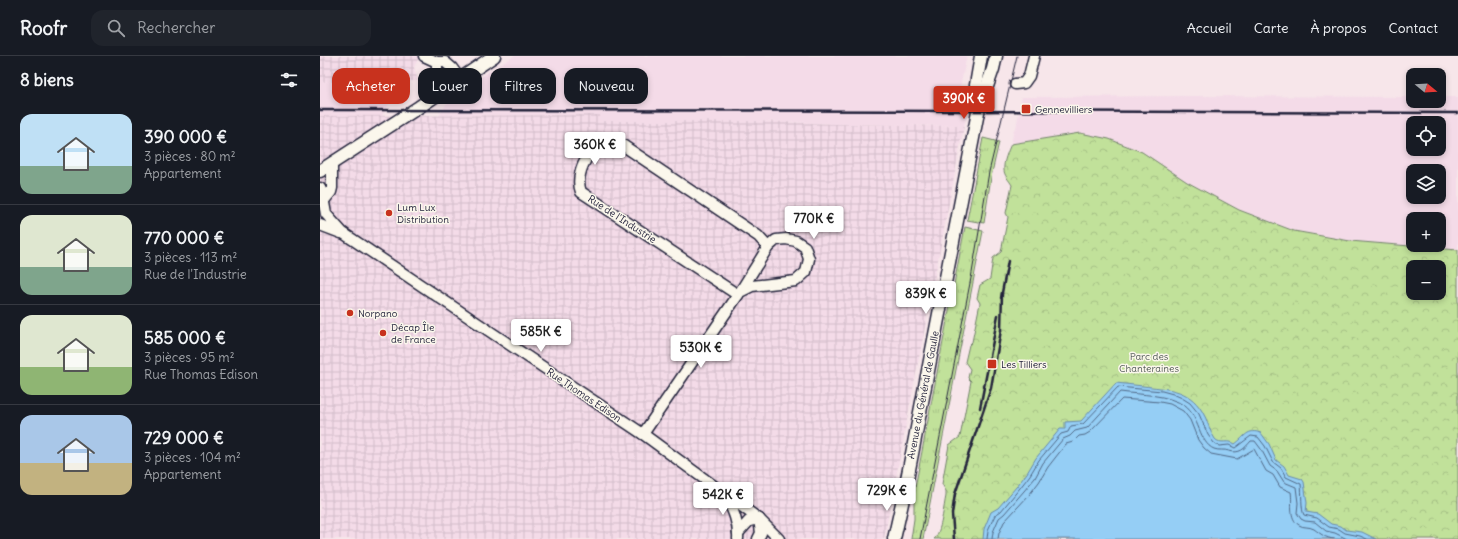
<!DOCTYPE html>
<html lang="fr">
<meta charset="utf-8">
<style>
:root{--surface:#171b24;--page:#20242c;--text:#f1f3f6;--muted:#9ea1a6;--line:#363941;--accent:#c8321e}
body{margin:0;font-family:Delius,sans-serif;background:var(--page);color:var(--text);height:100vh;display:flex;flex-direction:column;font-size:15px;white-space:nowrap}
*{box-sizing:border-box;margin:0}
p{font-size:13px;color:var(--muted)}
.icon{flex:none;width:22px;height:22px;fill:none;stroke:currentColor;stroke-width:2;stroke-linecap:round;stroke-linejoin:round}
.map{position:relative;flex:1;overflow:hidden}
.sheet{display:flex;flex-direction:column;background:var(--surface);width:320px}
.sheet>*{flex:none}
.banner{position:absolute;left:12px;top:12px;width:380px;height:36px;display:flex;gap:8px}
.needle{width:26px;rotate:108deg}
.tools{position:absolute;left:1086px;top:12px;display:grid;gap:8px}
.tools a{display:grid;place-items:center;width:40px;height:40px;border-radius:8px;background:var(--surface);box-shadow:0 2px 6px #0003;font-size:20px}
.price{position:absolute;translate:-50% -34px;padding:0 9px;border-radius:4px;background:#fff;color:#222;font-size:13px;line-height:26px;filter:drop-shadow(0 1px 2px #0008)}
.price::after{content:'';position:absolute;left:50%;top:24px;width:12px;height:9px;margin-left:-6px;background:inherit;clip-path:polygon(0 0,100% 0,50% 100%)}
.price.selected{background:var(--accent);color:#fff}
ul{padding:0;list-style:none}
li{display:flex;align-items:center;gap:12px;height:100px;padding:0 20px}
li+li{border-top:1px solid var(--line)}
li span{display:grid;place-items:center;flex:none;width:112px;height:80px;border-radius:12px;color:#555}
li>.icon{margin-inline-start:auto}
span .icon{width:48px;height:48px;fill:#fffc;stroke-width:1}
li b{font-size:17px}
h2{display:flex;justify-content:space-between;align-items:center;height:48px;padding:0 20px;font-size:17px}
.pill{padding:0 14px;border-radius:12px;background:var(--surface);box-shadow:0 2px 6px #0003;font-size:14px;line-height:36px}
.pill.selected{background:var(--accent);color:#fff}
header{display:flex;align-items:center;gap:24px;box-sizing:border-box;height:56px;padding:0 20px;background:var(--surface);border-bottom:1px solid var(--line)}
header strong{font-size:19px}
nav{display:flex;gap:22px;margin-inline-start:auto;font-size:14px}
.search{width:280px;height:36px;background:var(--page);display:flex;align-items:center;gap:10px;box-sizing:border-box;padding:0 14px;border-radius:12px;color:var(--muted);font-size:15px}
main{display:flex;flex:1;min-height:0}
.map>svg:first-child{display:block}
.built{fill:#f4dbe8;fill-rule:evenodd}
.industrial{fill:url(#industrial-grid)}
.grass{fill:url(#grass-tufts);stroke:#72826a}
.park{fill:url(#park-crowns);stroke:#72826a;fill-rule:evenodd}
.water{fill:#95cef5;stroke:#6789ab}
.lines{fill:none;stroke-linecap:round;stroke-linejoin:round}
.shore{stroke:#506785;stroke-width:1}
.minor-casing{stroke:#22223b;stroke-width:13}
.major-casing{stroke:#22223b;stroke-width:15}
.minor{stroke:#fbf7ec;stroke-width:10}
.major{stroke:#fbf7ec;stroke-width:12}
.tram{stroke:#22223b;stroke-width:1}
.rail{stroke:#22223b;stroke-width:2.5}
.poi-dot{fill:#c8321e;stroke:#fbf7ec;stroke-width:1.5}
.labels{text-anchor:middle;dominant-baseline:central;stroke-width:3;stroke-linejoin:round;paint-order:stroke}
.poi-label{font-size:10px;fill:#22223b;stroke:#fbf7ec;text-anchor:start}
.street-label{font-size:10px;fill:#22223b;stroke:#fbf7ec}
.park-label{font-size:10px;fill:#525b58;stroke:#fbf7ec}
</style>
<header>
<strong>Roofr</strong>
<div class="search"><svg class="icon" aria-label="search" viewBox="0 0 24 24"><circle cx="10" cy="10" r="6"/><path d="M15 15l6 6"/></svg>Rechercher</div>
<nav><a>Accueil</a><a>Carte</a><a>À propos</a><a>Contact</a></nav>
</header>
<main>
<section class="sheet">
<h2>8 biens<svg class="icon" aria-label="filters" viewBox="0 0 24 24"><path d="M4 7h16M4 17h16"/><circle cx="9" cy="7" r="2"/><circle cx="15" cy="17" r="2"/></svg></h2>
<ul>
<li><span style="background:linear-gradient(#bfe0f5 65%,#7fa58c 0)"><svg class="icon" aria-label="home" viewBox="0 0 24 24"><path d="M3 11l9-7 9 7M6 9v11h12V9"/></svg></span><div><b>390 000 €</b><p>3 pièces · 80 m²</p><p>Appartement</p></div></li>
<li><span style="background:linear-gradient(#dfe7d0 65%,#7fa58c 0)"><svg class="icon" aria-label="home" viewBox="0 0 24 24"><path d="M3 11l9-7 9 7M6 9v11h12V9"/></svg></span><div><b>770 000 €</b><p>3 pièces · 113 m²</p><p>Rue de l'Industrie</p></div></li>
<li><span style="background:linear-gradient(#dfe7d0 65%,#8fb573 0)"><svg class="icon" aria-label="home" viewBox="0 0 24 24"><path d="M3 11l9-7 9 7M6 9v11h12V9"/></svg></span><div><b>585 000 €</b><p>3 pièces · 95 m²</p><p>Rue Thomas Edison</p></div></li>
<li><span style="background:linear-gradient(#a9c7e8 60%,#c2b280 0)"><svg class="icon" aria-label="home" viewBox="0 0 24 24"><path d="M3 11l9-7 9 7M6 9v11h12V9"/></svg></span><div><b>729 000 €</b><p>3 pièces · 104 m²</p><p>Appartement</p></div></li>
</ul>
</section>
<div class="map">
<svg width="1138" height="483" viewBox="0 0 1138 483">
<defs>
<pattern id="industrial-grid" width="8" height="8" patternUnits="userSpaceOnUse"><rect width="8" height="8" fill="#f4dbe8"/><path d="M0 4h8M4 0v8" fill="none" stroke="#d1bcc8"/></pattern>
<pattern id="grass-tufts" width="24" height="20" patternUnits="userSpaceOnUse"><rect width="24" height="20" fill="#c1e19a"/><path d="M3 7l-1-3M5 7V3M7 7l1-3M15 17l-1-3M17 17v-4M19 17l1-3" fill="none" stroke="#a6c186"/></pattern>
<pattern id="park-crowns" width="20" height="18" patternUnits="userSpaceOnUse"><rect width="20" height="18" fill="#c1e19a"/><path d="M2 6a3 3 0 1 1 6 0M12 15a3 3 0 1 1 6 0" fill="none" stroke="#a6c186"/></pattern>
</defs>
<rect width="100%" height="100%" fill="#f7e6ea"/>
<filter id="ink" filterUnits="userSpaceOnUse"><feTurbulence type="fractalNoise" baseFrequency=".025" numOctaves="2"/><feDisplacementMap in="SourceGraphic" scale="8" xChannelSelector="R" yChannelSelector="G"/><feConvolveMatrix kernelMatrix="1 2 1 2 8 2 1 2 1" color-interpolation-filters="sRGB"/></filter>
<g filter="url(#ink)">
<g class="built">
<polygon points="194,0 647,0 638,40 651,41 644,70 516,68 439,65 280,65 280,59 119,60 131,40"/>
<polygon points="70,25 71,45 62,60 0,60 0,26"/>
<path d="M 874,40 L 1093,41 L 1093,45 L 1119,45 L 1119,41 L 1138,41 L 1138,194 L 1030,185 L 974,175 L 919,154 L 867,126 L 822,96 L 760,77 L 691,88 L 694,73 L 696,72 L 702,41 ZM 1093,67 L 1119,67 L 1119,93 L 1093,93 ZM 1093,115 L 1119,115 L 1119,141 L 1093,141 ZM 1093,163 L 1119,163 L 1119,189 L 1093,189 Z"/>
</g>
<g class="industrial">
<polygon points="0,0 100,0 94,11 98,25 0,26"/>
<polygon points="280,59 281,65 439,65 516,68 644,70 564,483 0,483 0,60"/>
</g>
<g class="grass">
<polygon points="663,82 679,86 671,121 664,167 647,164"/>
<polygon points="645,171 663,175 603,483 591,483 594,463 594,437"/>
</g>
<path class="park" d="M 760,77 L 789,83 L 822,96 L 867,126 L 919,154 L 974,175 L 1030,185 L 1138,194 L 1138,483 L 614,483 C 621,478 624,449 626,440 L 626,435 L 622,428 L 629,389 L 640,381 L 651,325 L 648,322 L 650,313 L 645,306 L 649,289 L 652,286 L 660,247 L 657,242 L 660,229 L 670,223 L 673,202 L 681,196 L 688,161 L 686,157 L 692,129 C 689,124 684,119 684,114 C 683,106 688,95 691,88 ZM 1093,211 L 1119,211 L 1119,237 L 1093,237 Z"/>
<path class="water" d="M 796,327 C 805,328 814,329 823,330 C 846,333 868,332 882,355 C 888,364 889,375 895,383 C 900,389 909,383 915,388 C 925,381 927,372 941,377 L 949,388 L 956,404 L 964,410 L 969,419 L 982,423 L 984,426 L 987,447 L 986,456 L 998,458 L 1011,468 L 1021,470 L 1026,474 L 1042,476 L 1056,483 L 663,483 L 664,473 L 671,456 L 678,452 L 697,430 L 707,417 L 716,402 L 740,373 L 745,373 L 745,366 L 761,365 Z"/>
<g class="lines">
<g class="shore">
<path d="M 667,483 L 668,474 L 675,459 L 681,455 L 700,432 L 710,419 L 719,404 L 741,378 L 748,376 L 751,370 L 763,368 L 798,331 L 842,335 L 853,338 L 862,342 L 870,347 L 879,358 L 888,379 L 894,387 L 899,390 L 909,389 L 915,392 L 931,380 L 938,381 L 945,390 L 953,406 L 961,412 L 966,421 L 981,428 C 982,436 981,454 984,459 L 997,462 L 1009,471 L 1019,473 L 1025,477 L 1040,480 L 1047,483"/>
<path d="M 672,483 L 673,476 L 679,462 L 684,458 L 704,435 L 715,422 L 723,407 L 743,383 L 750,380 L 755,375 L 767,372 L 800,336 C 821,339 848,338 865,350 C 879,360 879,387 894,393 C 899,395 904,393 909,395 C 920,398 924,393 931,385 L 935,385 L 941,393 L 950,410 L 957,415 L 964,426 L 976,431 L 978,447 L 977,457 L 981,463 L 985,465 L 995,466 L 1006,475 L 1015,477 L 1027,483"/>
<path d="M 678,483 L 679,477 L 684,466 L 709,439 L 719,426 L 728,411 L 746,388 L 753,386 L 759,380 L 765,379 L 770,376 L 802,343 L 840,346 L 850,348 L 863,355 L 870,364 L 878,384 L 884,392 L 891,398 L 917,403 L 934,393 L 946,415 L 953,419 L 960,431 L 971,436 C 973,447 968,462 979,469 C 983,472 989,470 994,473 C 1001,478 1005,482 1014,483"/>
</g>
<defs>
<g id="minor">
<polyline points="104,0 117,6 125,6 132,12 140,23"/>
<polyline points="117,6 117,17 124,33"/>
<polyline points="695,28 704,27 709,20 714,0"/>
<polyline points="0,132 2,136 6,158 23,177 323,378 439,463 459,483"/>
<polyline points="2,147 11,136 12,132 12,107"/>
<polyline points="0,169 21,177"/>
<path d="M 418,239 L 261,136 C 255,120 266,95 282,87 C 288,85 292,85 298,86 L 438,180 L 448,191"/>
<polyline points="323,378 420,236 448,191 456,184 466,183 476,185 485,191 489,203 486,216 476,225 432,230 420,236"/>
<path d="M 406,441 C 413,454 419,467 418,483"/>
<polyline points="418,477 429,465 439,463"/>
<polyline points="438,483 441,477 439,463"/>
</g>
<g id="major">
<polyline points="657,53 656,29 661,0"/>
<polyline points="0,115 99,51 174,0"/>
<polyline points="574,483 585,434 658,56 673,13 676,0"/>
</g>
</defs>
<use href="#minor" class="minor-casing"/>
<use href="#major" class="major-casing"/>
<use href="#minor" class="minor"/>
<use href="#major" class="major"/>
<polyline class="tram" points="600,483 652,217 669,116 697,0"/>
<g class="rail">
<path d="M 0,54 C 379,54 759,55 1138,57"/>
<polyline points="681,242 688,205"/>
<polyline points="660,352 678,259"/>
<polyline points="634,483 632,458 635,438 671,332 681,274 682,237"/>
</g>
</g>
</g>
<g class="poi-dot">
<rect x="701" y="48" width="10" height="10" rx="2"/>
<circle cx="69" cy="157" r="4"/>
<circle cx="30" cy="257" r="4"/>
<circle cx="63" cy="277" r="4"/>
<rect x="667" y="303" width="10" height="10" rx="2"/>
</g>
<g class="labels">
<g class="poi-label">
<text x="715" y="53">Gennevilliers</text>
<text x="77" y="151">Lum Lux<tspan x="77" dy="12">Distribution</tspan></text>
<text x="38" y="257">Norpano</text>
<text x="71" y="271">Décap Île<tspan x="71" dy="12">de France</tspan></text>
<text x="681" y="308">Les Tilliers</text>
</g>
<g class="street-label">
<text transform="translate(302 163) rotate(33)">Rue de l'Industrie</text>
<text transform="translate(264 339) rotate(34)">Rue Thomas Edison</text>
<text transform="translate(603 339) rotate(-79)">Avenue du Général de Gaulle</text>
</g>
<g class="park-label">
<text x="829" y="300">Parc des<tspan x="829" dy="12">Chanteraines</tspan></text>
</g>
</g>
</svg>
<div class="tools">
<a><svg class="needle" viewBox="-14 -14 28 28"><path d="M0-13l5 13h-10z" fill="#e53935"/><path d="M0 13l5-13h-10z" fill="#9ea1a6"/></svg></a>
<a><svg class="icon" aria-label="locate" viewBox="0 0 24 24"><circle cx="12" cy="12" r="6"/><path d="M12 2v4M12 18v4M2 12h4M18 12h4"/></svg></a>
<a><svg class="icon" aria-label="layers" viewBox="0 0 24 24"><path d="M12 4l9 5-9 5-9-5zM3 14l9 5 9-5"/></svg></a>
<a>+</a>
<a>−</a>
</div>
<b class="price selected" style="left:644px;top:64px">390K €</b>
<b class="price" style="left:275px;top:110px">360K €</b>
<b class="price" style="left:494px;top:184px">770K €</b>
<b class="price" style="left:606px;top:259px">839K €</b>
<b class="price" style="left:221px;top:297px">585K €</b>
<b class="price" style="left:381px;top:313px">530K €</b>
<b class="price" style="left:567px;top:456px">729K €</b>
<b class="price" style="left:403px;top:460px">542K €</b>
<div class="banner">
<a class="pill selected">Acheter</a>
<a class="pill">Louer</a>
<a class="pill">Filtres</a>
<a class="pill">Nouveau</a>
</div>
</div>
</main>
